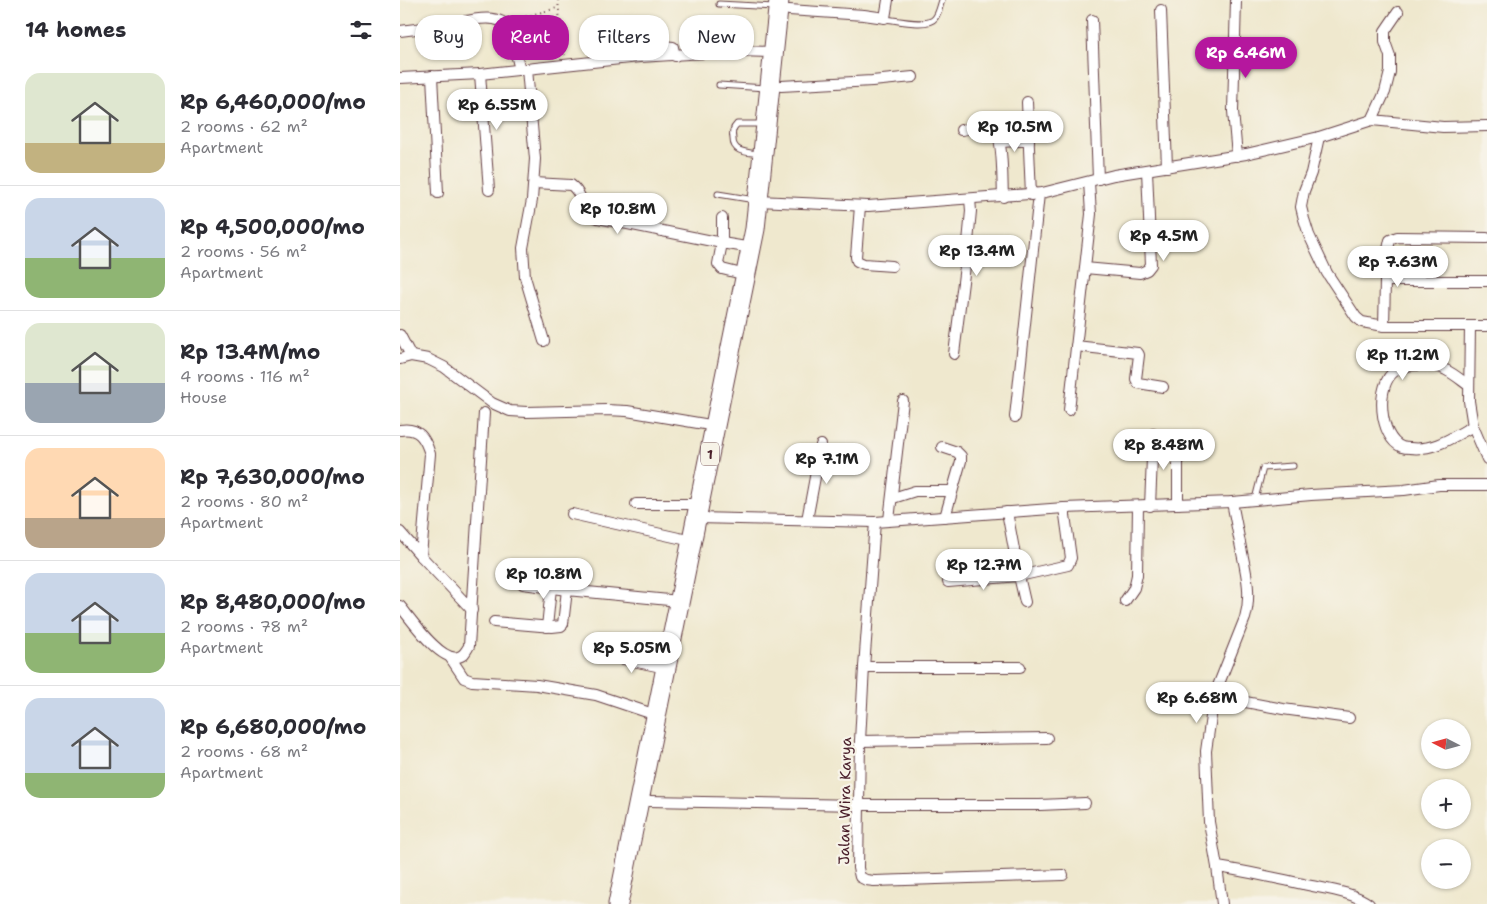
<!DOCTYPE html>
<meta charset="utf-8">
<style>
:root{--surface:#fff;--page:#f7f7f7;--text:#2b2b33;--muted:#7c7c81;--line:#e1e1e2;--accent:#b5179e}
body{margin:0;font-family:"Shantell Sans",sans-serif;background:var(--page);color:var(--text);height:100vh;display:flex;flex-direction:column;font-size:19px;white-space:nowrap}
*{box-sizing:border-box;margin:0}
p{font-size:16px;color:var(--muted)}
.icon{flex:none;width:28px;height:28px;fill:none;stroke:currentColor;stroke-width:2;stroke-linecap:round;stroke-linejoin:round}
.map{position:relative;flex:1;overflow:hidden}
.details{display:flex;flex-direction:column;background:var(--surface);width:400px}
.details>*{flex:none}
.banner{position:absolute;left:15px;top:15px;width:475px;height:45px;display:flex;gap:10px}
.needle{width:32px;rotate:276deg}
.controls{position:absolute;left:1021px;top:719px;display:grid;gap:10px}
.controls a{display:grid;place-items:center;width:50px;height:50px;border-radius:50%;background:var(--surface);box-shadow:0 1px 4px #0004;font-size:25px}
.price{position:absolute;translate:-50% -42px;padding:0 11px;border-radius:18px;background:#fff;color:#222;font-size:16px;line-height:32px;filter:drop-shadow(0 1px 2px #0008)}
.price::after{content:'';position:absolute;left:50%;top:30px;width:15px;height:11px;margin-left:-8px;background:inherit;clip-path:polygon(0 0,100% 0,50% 100%)}
.price.on{background:var(--accent);color:#fff}
ul{padding:0;list-style:none}
li{display:flex;align-items:center;gap:15px;height:125px;padding:0 25px}
li+li{border-top:1px solid var(--line)}
li span{display:grid;place-items:center;flex:none;width:140px;height:100px;border-radius:15px;color:#555}
li>.icon{margin-inline-start:auto}
span .icon{width:60px;height:60px;fill:#fffc;stroke-width:1}
li b{font-size:21px}
h2{display:flex;justify-content:space-between;align-items:center;height:60px;padding:0 25px;font-size:21px}
.pill{padding:0 18px;border-radius:20px;background:var(--surface);box-shadow:0 1px 4px #0004;font-size:18px;line-height:45px}
.pill.on{background:var(--accent);color:#fff}
main{display:flex;flex:1;min-height:0}
.map>svg:first-child{display:block}
.lines{fill:none;stroke-linecap:round;stroke-linejoin:round}
.lane-casing{stroke:#633d43;stroke-width:7}
.street-casing{stroke:#633d43;stroke-width:12}
.highway-casing{stroke:#633d43;stroke-width:21}
.path{stroke:#633d43;stroke-width:2;stroke-dasharray:1 4;stroke-linecap:butt}
.lane{stroke:#fff;stroke-width:5}
.street{stroke:#fff;stroke-width:10}
.highway{stroke:#fff;stroke-width:19}
.labels{text-anchor:middle;dominant-baseline:central;stroke-width:4.5;stroke-linejoin:round;paint-order:stroke}
.shield{fill:#f7f3e8;stroke:#7e5f64;stroke-width:1}
.shield-label{font-size:14px;font-weight:bold;fill:#4a1f2b}
.street-label{font-size:15px;fill:#4a1f2b;stroke:#f7f3e8}
</style>
<main>
<section class="details">
<h2>14 homes<svg class="icon" aria-label="filters" viewBox="0 0 24 24"><path d="M4 7h16M4 17h16"/><circle cx="9" cy="7" r="2"/><circle cx="15" cy="17" r="2"/></svg></h2>
<ul>
<li><span style="background:linear-gradient(#dfe7d0 70%,#c2b280 0)"><svg class="icon" aria-label="home" viewBox="0 0 24 24"><path d="M3 11l9-7 9 7M6 9v11h12V9"/></svg></span><div><b>Rp 6,460,000/mo</b><p>2 rooms · 62 m²</p><p>Apartment</p></div></li>
<li><span style="background:linear-gradient(#c9d6e8 60%,#8fb573 0)"><svg class="icon" aria-label="home" viewBox="0 0 24 24"><path d="M3 11l9-7 9 7M6 9v11h12V9"/></svg></span><div><b>Rp 4,500,000/mo</b><p>2 rooms · 56 m²</p><p>Apartment</p></div></li>
<li><span style="background:linear-gradient(#dfe7d0 60%,#9aa5b1 0)"><svg class="icon" aria-label="home" viewBox="0 0 24 24"><path d="M3 11l9-7 9 7M6 9v11h12V9"/></svg></span><div><b>Rp 13.4M/mo</b><p>4 rooms · 116 m²</p><p>House</p></div></li>
<li><span style="background:linear-gradient(#ffd9b3 70%,#b9a48a 0)"><svg class="icon" aria-label="home" viewBox="0 0 24 24"><path d="M3 11l9-7 9 7M6 9v11h12V9"/></svg></span><div><b>Rp 7,630,000/mo</b><p>2 rooms · 80 m²</p><p>Apartment</p></div></li>
<li><span style="background:linear-gradient(#c9d6e8 60%,#8fb573 0)"><svg class="icon" aria-label="home" viewBox="0 0 24 24"><path d="M3 11l9-7 9 7M6 9v11h12V9"/></svg></span><div><b>Rp 8,480,000/mo</b><p>2 rooms · 78 m²</p><p>Apartment</p></div></li>
<li><span style="background:linear-gradient(#c9d6e8 75%,#8fb573 0)"><svg class="icon" aria-label="home" viewBox="0 0 24 24"><path d="M3 11l9-7 9 7M6 9v11h12V9"/></svg></span><div><b>Rp 6,680,000/mo</b><p>2 rooms · 68 m²</p><p>Apartment</p></div></li>
</ul>
</section>
<div class="map">
<svg width="1087" height="904" viewBox="0 0 1087 904">
<rect width="100%" height="100%" fill="#f7f3e8"/>
<filter id="ink" filterUnits="userSpaceOnUse"><feTurbulence type="fractalNoise" baseFrequency=".02" numOctaves="2"/><feDisplacementMap in="SourceGraphic" scale="10" xChannelSelector="R" yChannelSelector="G"/><feConvolveMatrix kernelMatrix="1 2 1 2 8 2 1 2 1" color-interpolation-filters="sRGB"/></filter>
<filter id="wash" filterUnits="userSpaceOnUse"><feTurbulence type="fractalNoise" baseFrequency=".0096" numOctaves="4" result="noise"/><feDisplacementMap in="SourceGraphic" scale="20" xChannelSelector="R" yChannelSelector="G"/><feGaussianBlur stdDeviation="1.12" result="paint"/><feColorMatrix in="noise" values="0 0 0 0 0 0 0 0 0 0 0 0 0 0 0 0 0 1.4 0 .05"/><feComposite in="paint" operator="in"/></filter>
<g filter="url(#wash)">
<rect width="100%" height="100%" fill="#efe8ce"/>
</g>
<g filter="url(#ink)">
<g class="lines">
<defs>
<g id="lane">
<polyline points="319,4 374,7"/>
<path d="M 485,19 C 496,20 528,28 535,18 C 539,13 540,6 542,0"/>
<polyline points="319,85 366,88"/>
<path d="M 358,154 C 348,152 333,153 333,139 C 332,133 332,129 337,124 L 363,124"/>
<polyline points="318,194 355,200"/>
<polyline points="855,499 863,468 893,466"/>
</g>
<g id="street">
<polyline points="836,0 833,111 837,156"/>
<polyline points="389,10 464,15 485,18 488,0"/>
<polyline points="761,10 767,167"/>
<polyline points="692,20 698,179"/>
<path d="M 0,31 C 16,29 32,27 47,25 C 65,22 98,10 110,29 L 120,70"/>
<polyline points="194,52 245,44 273,47 275,56"/>
<polyline points="127,69 135,159 132,200 123,248 125,277 144,341"/>
<polyline points="80,74 89,190"/>
<polyline points="32,76 38,193"/>
<polyline points="0,78 80,74 239,57 338,51 373,52"/>
<polyline points="381,86 472,81 513,77"/>
<polyline points="627,102 631,195"/>
<polyline points="972,120 1043,127 1087,126"/>
<path d="M 561,130 C 569,129 585,125 592,128 C 604,132 602,184 603,197"/>
<polyline points="919,137 911,173 904,191 901,207 904,219 909,235 927,273 956,317 962,322 984,326 1070,326 1069,401 1073,426 1087,459"/>
<polyline points="600,142 618,141 629,141"/>
<path d="M 134,183 L 171,185 C 185,195 180,212 198,218 L 322,243 L 322,218"/>
<polyline points="358,201 468,206 642,193 714,175 846,154 919,137 972,120 985,92 990,72 990,56 985,42 985,31 998,12"/>
<polyline points="460,206 456,257 457,261 464,264 492,266"/>
<polyline points="685,268 740,273 747,270 751,265 747,170"/>
<polyline points="346,275 322,269 318,264 322,243 352,248"/>
<polyline points="985,281 1087,281"/>
<polyline points="984,326 985,281 988,249 990,240 997,237 1087,238"/>
<polyline points="1070,326 1087,326"/>
<polyline points="0,335 11,356"/>
<polyline points="676,346 738,353 739,355 736,379 738,383 763,387"/>
<polyline points="554,354 568,242 571,211 570,199"/>
<polyline points="0,359 11,356 28,359 44,367 92,403 110,411 127,412 206,410 227,411 316,426"/>
<path d="M 1068,385 C 1061,380 1054,374 1046,370 C 1037,365 1027,364 1017,365 C 1010,365 1001,367 995,371 C 975,384 979,438 1002,447 C 1005,448 1007,448 1010,448 C 1034,451 1053,437 1073,426"/>
<polyline points="669,410 691,214 689,182"/>
<polyline points="615,417 639,194"/>
<path d="M 0,430 C 19,427 25,438 30,454 L 21,556"/>
<polyline points="542,447 557,452 561,456 561,461 545,517"/>
<polyline points="778,448 778,504"/>
<polyline points="493,498 515,491 552,491"/>
<path d="M 832,502 C 835,518 838,533 841,548 C 846,572 852,594 845,618 L 814,696 L 806,751 L 809,822 L 817,867 C 846,871 874,878 903,884 C 924,889 951,891 969,904"/>
<polyline points="236,504 301,504"/>
<polyline points="750,506 753,434"/>
<polyline points="607,512 619,576 625,602"/>
<polyline points="172,514 292,541"/>
<polyline points="298,518 475,522 664,508 832,502 911,495 1004,490 1039,485 1087,485"/>
<polyline points="407,520 421,445"/>
<polyline points="489,520 503,401"/>
<polyline points="475,522 464,667 460,741 458,868 460,877 466,880 474,881 663,875"/>
<polyline points="0,532 21,556 72,610"/>
<polyline points="548,582 619,576 668,565 671,558 664,508"/>
<polyline points="123,584 167,590"/>
<polyline points="725,601 734,588 737,575 738,506"/>
<path d="M 0,606 C 11,619 40,662 58,657 C 64,656 66,651 69,646 L 84,413"/>
<polyline points="94,622 152,627 161,626 163,624 167,590 279,601"/>
<polyline points="147,627 151,588"/>
<polyline points="204,655 266,668"/>
<polyline points="50,657 64,678 72,681 137,685 196,695 256,715"/>
<polyline points="464,667 620,667"/>
<polyline points="814,696 883,709 949,718"/>
<polyline points="460,741 647,738"/>
<polyline points="249,801 459,805 640,805 685,803"/>
<polyline points="817,867 822,904"/>
</g>
<polyline id="highway" points="218,904 355,229 379,0"/>
</defs>
<use href="#lane" class="lane-casing"/>
<use href="#street" class="street-casing"/>
<use href="#highway" class="highway-casing"/>
<g class="path">
<polyline points="158,0 161,33 165,55"/>
<polyline points="116,19 157,8"/>
</g>
<use href="#lane" class="lane"/>
<use href="#street" class="street"/>
<use href="#highway" class="highway"/>
</g>
</g>
<g class="labels">
<rect class="shield" x="301" y="442.5" width="18" height="23" rx="4"/>
<g class="shield-label">
<text x="310" y="454">1</text>
</g>
<g class="street-label">
<text transform="translate(445 801) rotate(-89)">Jalan Wira Karya</text>
</g>
</g>
</svg>
<div class="controls">
<a><svg class="needle" viewBox="-14 -14 28 28"><path d="M0-13l5 13h-10z" fill="#e53935"/><path d="M0 13l5-13h-10z" fill="#7c7c81"/></svg></a>
<a>+</a>
<a>−</a>
</div>
<b class="price on" style="left:846px;top:79px">Rp 6.46M</b>
<b class="price" style="left:97px;top:131px">Rp 6.55M</b>
<b class="price" style="left:615px;top:153px">Rp 10.5M</b>
<b class="price" style="left:218px;top:235px">Rp 10.8M</b>
<b class="price" style="left:764px;top:262px">Rp 4.5M</b>
<b class="price" style="left:577px;top:277px">Rp 13.4M</b>
<b class="price" style="left:998px;top:288px">Rp 7.63M</b>
<b class="price" style="left:1003px;top:381px">Rp 11.2M</b>
<b class="price" style="left:764px;top:471px">Rp 8.48M</b>
<b class="price" style="left:427px;top:485px">Rp 7.1M</b>
<b class="price" style="left:584px;top:591px">Rp 12.7M</b>
<b class="price" style="left:144px;top:600px">Rp 10.8M</b>
<b class="price" style="left:232px;top:674px">Rp 5.05M</b>
<b class="price" style="left:797px;top:724px">Rp 6.68M</b>
<div class="banner">
<a class="pill">Buy</a>
<a class="pill on">Rent</a>
<a class="pill">Filters</a>
<a class="pill">New</a>
</div>
</div>
</main>
